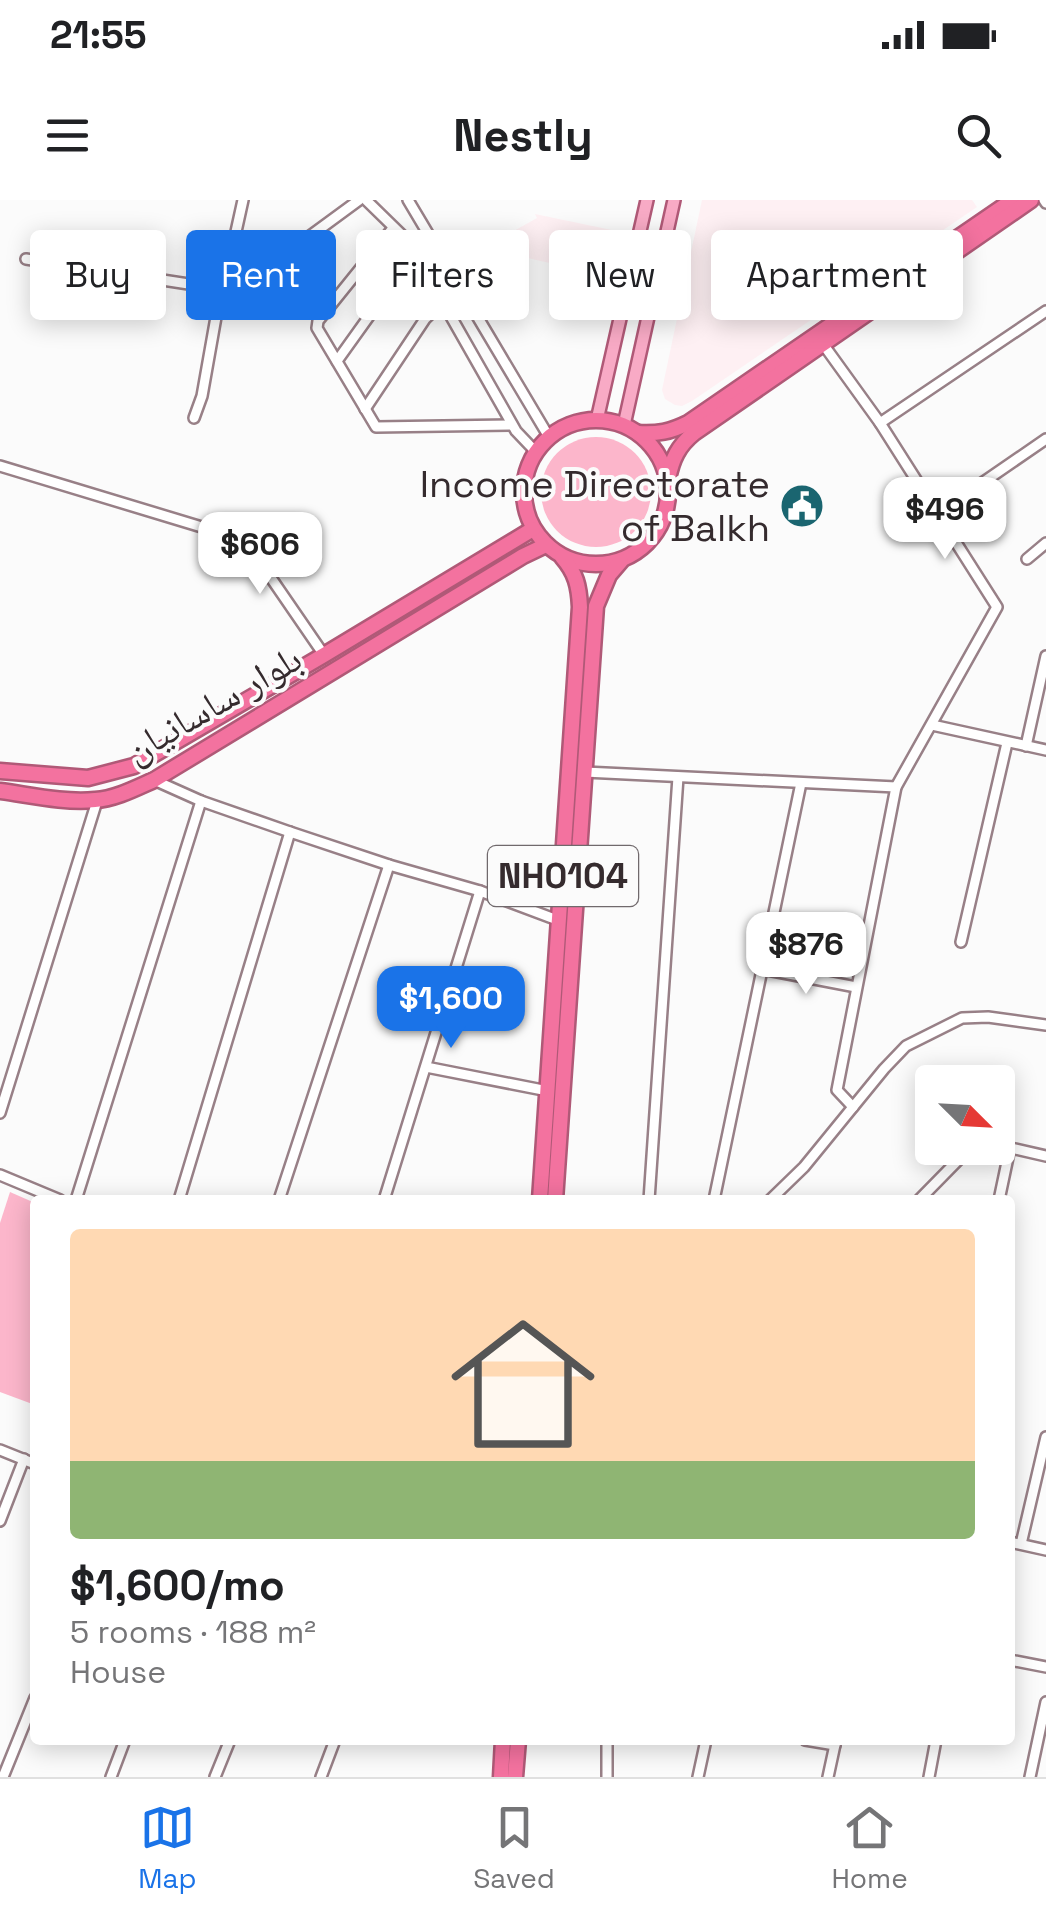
<!DOCTYPE html>
<meta charset="utf-8">
<style>
:root{--surface:#fff;--page:#f2f2f2;--text:#202124;--muted:#757577;--line:#e0e0e0;--accent:#1a73e8}
body{margin:0;font-family:"Space Grotesk","Noto Naskh Arabic",sans-serif;background:var(--page);color:var(--text);height:100vh;display:flex;flex-direction:column;font-size:38px;white-space:nowrap}
*{box-sizing:border-box;margin:0}
p{font-size:32px;color:var(--muted)}
.icon{flex:none;width:55px;height:55px;fill:none;stroke:currentColor;stroke-width:2;stroke-linecap:round;stroke-linejoin:round}
.map{position:relative;flex:1;overflow:hidden}
.drawer{position:absolute;left:30px;top:995px;width:985px;height:550px;display:flex;flex-direction:column;background:var(--surface);border-radius:10px;box-shadow:0 5px 25px #0003}
.drawer>*{flex:none}
.banner{position:absolute;left:30px;top:30px;width:988px;height:90px;display:flex;gap:20px}
.needle{width:65px;rotate:114deg}
.controls{position:absolute;left:915px;top:865px;display:grid;gap:20px}
.controls a{display:grid;place-items:center;width:100px;height:100px;border-radius:10px;background:var(--surface);box-shadow:0 5px 25px #0003;font-size:50px}
.price{position:absolute;translate:-50% -85px;padding:0 22px;border-radius:20px;background:#fff;color:#222;font-size:32px;line-height:65px;filter:drop-shadow(0 2px 5px #0008)}
.price::after{content:'';position:absolute;left:50%;top:60px;width:30px;height:22px;margin-left:-15px;background:inherit;clip-path:polygon(0 0,100% 0,50% 100%)}
.price.on{background:var(--accent);color:#fff}
ul{padding:0;list-style:none}
li{display:grid;align-content:center;gap:20px;height:530px;padding:0 40px}
li span{display:grid;place-items:center;height:310px;border-radius:10px;color:#555}
li>.icon{margin-inline-start:auto}
span .icon{width:180px;height:180px;fill:#fffc;stroke-width:1}
li b{font-size:42px}
.chip{padding:0 35px;border-radius:10px;background:var(--surface);box-shadow:0 5px 25px #0003;font-size:35px;line-height:90px}
.chip.on{background:var(--accent);color:#fff}
.status{display:flex;justify-content:space-between;align-items:center;height:70px;padding:0 50px;background:var(--surface);direction:ltr}
.status svg{height:28px;fill:currentColor}
header{display:flex;justify-content:space-between;align-items:center;height:130px;padding:0 40px;background:var(--surface);font-size:45px;font-weight:600}
.tab-bar{display:flex;justify-content:space-around;align-items:center;height:140px;border-top:2px solid var(--line);background:var(--surface);font-size:28px;color:var(--muted)}
.tab-bar a{display:grid;justify-items:center;gap:5px}
.tab-bar .on{color:var(--accent)}
.map>svg:first-child{display:block}
.built{fill:#fef0f3}
.green{fill:#fcb6cb}
.lines{fill:none;stroke-linecap:round;stroke-linejoin:round}
.minor-casing{stroke:#988087;stroke-width:14}
.major-casing{stroke:#b05977;stroke-width:16}
.highway-casing{stroke:#b05977;stroke-width:19}
.minor{stroke:#fff;stroke-width:9}
.major{stroke:#f8aac5;stroke-width:11}
.highway{stroke:#f3729f;stroke-width:14}
.labels{text-anchor:middle;dominant-baseline:central;stroke-width:8;stroke-linejoin:round;paint-order:stroke}
.shield{fill:#fbfbfb;stroke:#70696c;stroke-width:2.5}
.shield-label{font-size:35px;font-weight:bold;fill:#352b2e}
.poi-label{font-size:38px;fill:#352b2e;stroke:#fbfbfb;text-anchor:end}
.street-label{font-size:38px;fill:#352b2e;stroke:#fbfbfb}
</style>
<div class="status"><b>21:55</b><svg viewBox="0 0 49 12"><path d="M0 12V9h3v3zM5 12V6h3v6zM10 12V3h3v9zM15 12V0h3v12zM26 1h20v11H26zM47 4h2v5h-2z"/></svg></div>
<header><svg class="icon" aria-label="menu" viewBox="0 0 24 24"><path d="M4 6h16M4 12h16M4 18h16"/></svg>Nestly<svg class="icon" aria-label="search" viewBox="0 0 24 24"><circle cx="10" cy="10" r="6"/><path d="M15 15l6 6"/></svg></header>
<div class="map">
<svg width="1046" height="1577" viewBox="0 0 1046 1577">
<rect width="100%" height="100%" fill="#fbfbfb"/>
<g class="built">
<polygon points="702,0 972,0 977,7 692,201 682,206 675,205 665,199 662,190"/>
<polygon points="535,14 626,33 616,78 501,52 498,40 537,18"/>
</g>
<g class="green">
<circle cx="596" cy="292" r="55"/>
<polygon points="10,992 35,1003 35,1205 0,1192 0,1023"/>
</g>
<g class="lines">
<defs>
<g id="minor">
<polyline points="366,0 408,41 516,231 536,252"/>
<polyline points="408,0 549,237"/>
<polyline points="1044,0 1046,3"/>
<polyline points="393,28 318,121 317,128 376,227 512,225"/>
<polyline points="26,59 221,89 226,77 243,0"/>
<polyline points="286,63 291,50 359,0"/>
<polyline points="823,144 880,223 997,407 896,587 837,890 853,907"/>
<polyline points="337,161 405,66 410,65 425,84 431,86"/>
<polyline points="365,209 425,119 442,103"/>
<polyline points="194,218 202,196 221,89"/>
<polyline points="880,223 1046,111"/>
<polyline points="0,266 205,328 256,356 324,455"/>
<polyline points="937,314 1046,239"/>
<polyline points="1027,359 1046,343"/>
<polyline points="932,525 1046,550"/>
<polyline points="1026,546 1046,456"/>
<polyline points="585,572 896,587"/>
<polyline points="154,580 201,601 290,632 389,665 480,691 560,721"/>
<polyline points="961,742 1007,543"/>
<polyline points="762,769 856,787"/>
<polyline points="426,867 548,891"/>
<polyline points="0,913 97,601"/>
<polyline points="998,945 1046,956"/>
<polyline points="0,975 60,1000"/>
<polyline points="76,1000 201,601"/>
<polyline points="179,1000 290,632"/>
<polyline points="279,1000 389,665"/>
<polyline points="384,1000 480,691"/>
<polyline points="649,1000 678,577"/>
<polyline points="714,1000 801,583"/>
<polyline points="770,1000 804,967 884,869 906,846 962,818 988,817 1046,825"/>
<polyline points="919,1000 970,948"/>
<polyline points="999,1000 1010,948"/>
<polyline points="0,1250 35,1264"/>
<polyline points="0,1321 24,1259"/>
<polyline points="1010,1342 1046,1350"/>
<polyline points="1021,1344 1046,1237"/>
<polyline points="1010,1460 1046,1467"/>
<polyline points="805,1540 835,1545"/>
<polyline points="3,1577 35,1498"/>
<polyline points="111,1577 125,1540"/>
<polyline points="215,1577 230,1540"/>
<polyline points="321,1577 335,1540"/>
<polyline points="607,1577 607,1540"/>
<polyline points="698,1577 706,1540"/>
<polyline points="828,1577 836,1540"/>
<polyline points="929,1577 936,1540"/>
<polyline points="1030,1577 1046,1502"/>
</g>
<g id="major">
<polyline points="597,220 647,0"/>
<polyline points="624,225 674,0"/>
</g>
<g id="highway">
<circle cx="596" cy="292" r="72"/>
<path d="M 638,233 C 658,234 670,232 688,223 L 1013,0"/>
<path d="M 668,279 C 672,259 678,246 694,233 L 1031,0"/>
<polyline points="0,571 88,578 134,566 324,455 533,329"/>
<path d="M 0,591 C 30,595 64,603 95,600 C 115,599 136,588 154,580 L 523,356 L 546,345"/>
<path d="M 540,1000 L 580,407 C 579,386 576,373 562,357"/>
<polyline points="555,1000 596,406 609,375 621,361"/>
<polyline points="501,1577 503,1540"/>
<polyline points="515,1577 518,1540"/>
</g>
</defs>
<use href="#minor" class="minor-casing"/>
<use href="#major" class="major-casing"/>
<use href="#highway" class="highway-casing"/>
<use href="#minor" class="minor"/>
<use href="#major" class="major"/>
<use href="#highway" class="highway"/>
</g>
<defs>
<symbol id="civic-disc" viewBox="-11 -11 22 22"><circle r="9.5" fill="#1a6570" stroke="#fbfbfb"/><path d="M-.6-6.5H3V-4.5H.6V-3L4-1V1h2V6H-6V1h2V-1L-.6-3ZM-1.2 2.5V6h2.4V2.5Z" fill="#fff"/></symbol>
</defs>
<g fill-rule="evenodd">
<use href="#civic-disc" x="777" y="281" width="50" height="50"/>
</g>
<g class="labels">
<rect class="shield" x="488" y="646" width="150" height="60" rx="8"/>
<g class="shield-label">
<text x="563" y="676">NH0104</text>
</g>
<g class="poi-label">
<text x="770" y="284">Income Directorate<tspan x="770" dy="44">of Balkh</tspan></text>
</g>
<g class="street-label">
<text transform="translate(213 504) rotate(-30)">بلوار ساسانیان</text>
</g>
</g>
</svg>
<div class="controls">
<a><svg class="needle" viewBox="-14 -14 28 28"><path d="M0-13l5 13h-10z" fill="#e53935"/><path d="M0 13l5-13h-10z" fill="#757577"/></svg></a>
</div>
<b class="price" style="left:945px;top:362px">$496</b>
<b class="price" style="left:260px;top:397px">$606</b>
<b class="price" style="left:806px;top:797px">$876</b>
<b class="price on" style="left:451px;top:851px">$1,600</b>
<div class="banner">
<a class="chip">Buy</a>
<a class="chip on">Rent</a>
<a class="chip">Filters</a>
<a class="chip">New</a>
<a class="chip">Apartment</a>
</div>
<section class="drawer">
<ul>
<li><span style="background:linear-gradient(#ffd9b3 75%,#8fb573 0)"><svg class="icon" aria-label="home" viewBox="0 0 24 24"><path d="M3 11l9-7 9 7M6 9v11h12V9"/></svg></span><div><b>$1,600/mo</b><p>5 rooms · 188 m²</p><p>House</p></div></li>
</ul>
</section>
</div>
<nav class="tab-bar">
<a class="on"><svg class="icon" aria-label="map" viewBox="0 0 24 24"><path d="M3 6l6-2 6 2 6-2v14l-6 2-6-2-6 2zM9 4v14M15 6v14"/></svg>Map</a>
<a><svg class="icon" aria-label="saved" viewBox="0 0 24 24"><path d="M7 4h10v16l-5-4-5 4z"/></svg>Saved</a>
<a><svg class="icon" aria-label="home" viewBox="0 0 24 24"><path d="M3 11l9-7 9 7M6 9v11h12V9"/></svg>Home</a>
</nav>
